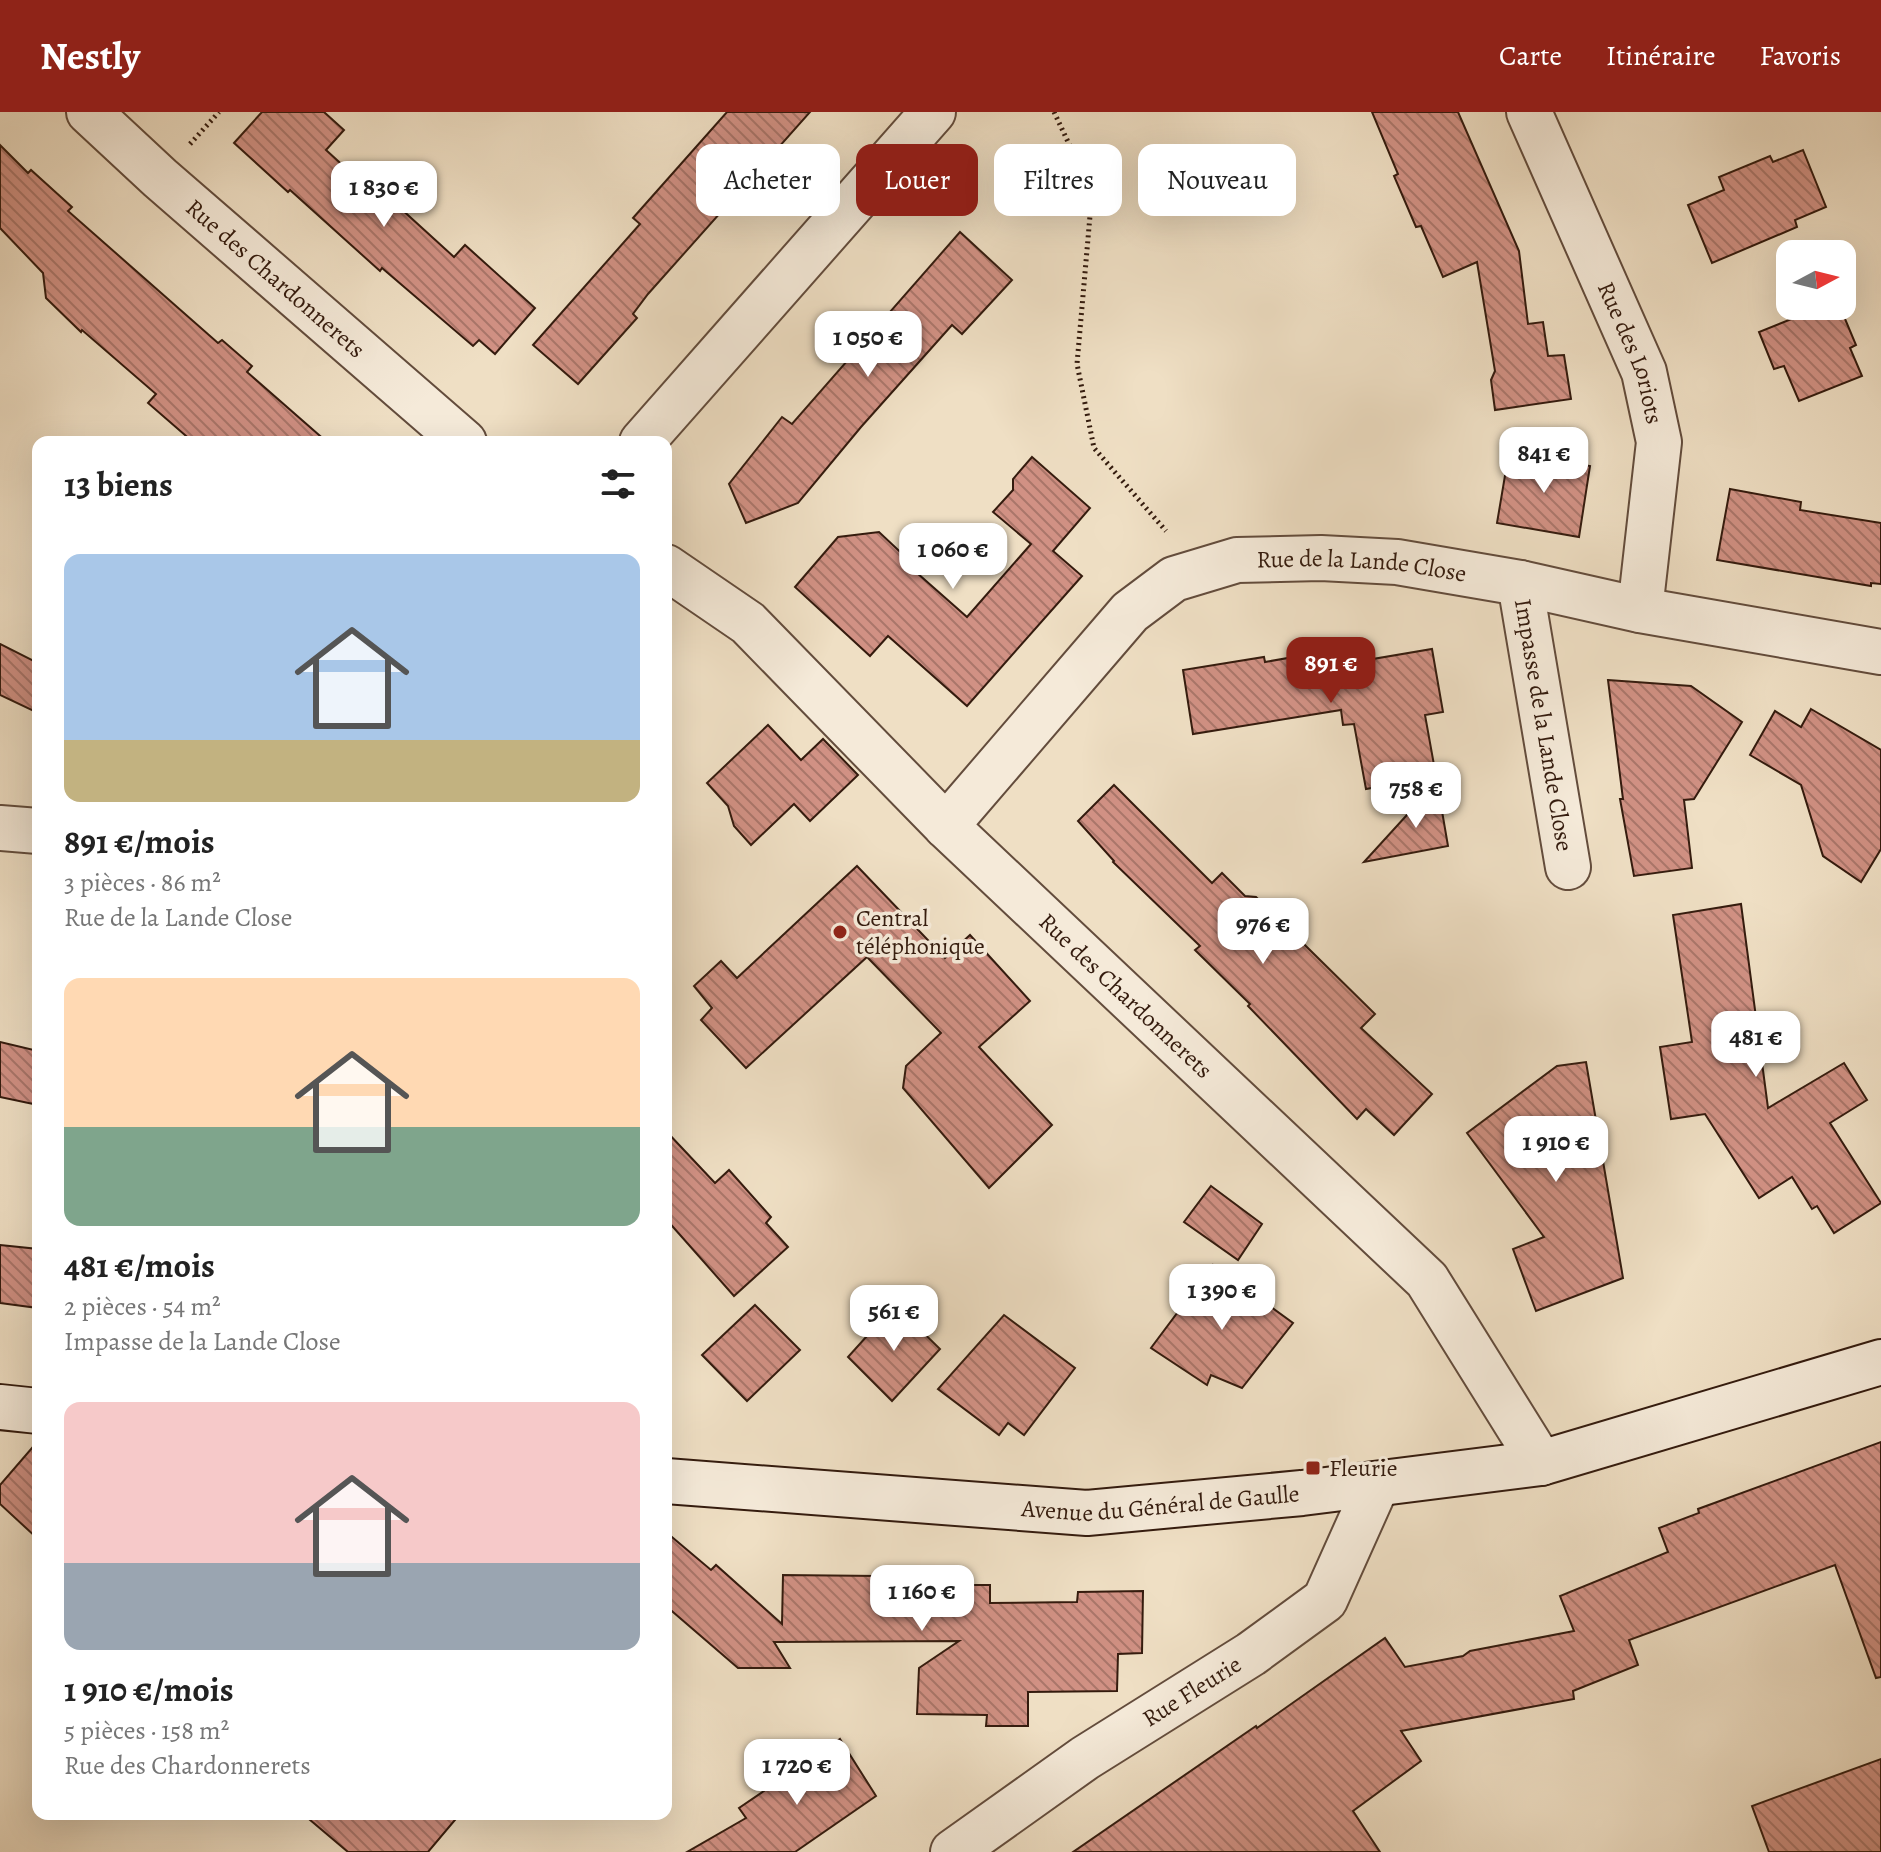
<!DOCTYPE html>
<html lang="fr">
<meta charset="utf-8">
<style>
:root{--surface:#fff;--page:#f6f6f6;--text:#222;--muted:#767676;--accent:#8f2418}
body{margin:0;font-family:Alegreya,serif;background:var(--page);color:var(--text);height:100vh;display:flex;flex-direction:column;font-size:30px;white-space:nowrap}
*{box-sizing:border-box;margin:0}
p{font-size:26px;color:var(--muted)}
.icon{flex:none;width:44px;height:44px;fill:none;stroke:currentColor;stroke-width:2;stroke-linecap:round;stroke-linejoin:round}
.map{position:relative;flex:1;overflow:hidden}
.panel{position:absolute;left:32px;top:324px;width:640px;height:1384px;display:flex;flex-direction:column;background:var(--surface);border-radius:16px;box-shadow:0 8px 32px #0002}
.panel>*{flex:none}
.top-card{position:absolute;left:696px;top:32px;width:760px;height:72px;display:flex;gap:16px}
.needle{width:52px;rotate:83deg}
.controls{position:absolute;left:1776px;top:128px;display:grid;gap:16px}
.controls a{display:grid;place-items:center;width:80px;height:80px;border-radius:16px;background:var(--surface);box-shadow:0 8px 32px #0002;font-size:40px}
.price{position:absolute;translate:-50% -68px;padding:0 18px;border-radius:16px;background:#fff;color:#222;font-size:26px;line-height:52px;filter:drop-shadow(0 2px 4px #0008)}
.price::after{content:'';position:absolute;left:50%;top:48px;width:24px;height:18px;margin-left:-12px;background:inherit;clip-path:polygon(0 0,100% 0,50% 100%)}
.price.selected{background:var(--accent);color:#fff}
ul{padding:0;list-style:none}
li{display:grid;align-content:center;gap:16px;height:424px;padding:0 32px}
li span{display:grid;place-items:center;height:248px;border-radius:16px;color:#555}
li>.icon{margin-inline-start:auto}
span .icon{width:144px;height:144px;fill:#fffc;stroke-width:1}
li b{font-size:34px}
h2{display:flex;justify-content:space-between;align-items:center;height:96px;padding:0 32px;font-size:34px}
.tag{padding:0 28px;border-radius:16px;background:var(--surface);box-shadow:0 8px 32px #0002;font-size:28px;line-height:72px}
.tag.selected{background:var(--accent);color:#fff}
header{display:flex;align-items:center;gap:48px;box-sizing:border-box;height:112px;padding:0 40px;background:var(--accent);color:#fff}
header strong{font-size:38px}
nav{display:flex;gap:44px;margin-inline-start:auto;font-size:28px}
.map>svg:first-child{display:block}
.building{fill:url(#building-back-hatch);stroke:#341b0e;stroke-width:2}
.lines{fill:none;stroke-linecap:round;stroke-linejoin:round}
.street-casing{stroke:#634c3c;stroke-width:48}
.secondary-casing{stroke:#341b0e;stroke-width:48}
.path{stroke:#341b0e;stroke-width:5;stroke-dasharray:2 4;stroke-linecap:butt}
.street{stroke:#f5ead9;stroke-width:44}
.secondary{stroke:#f5ead9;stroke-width:44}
.poi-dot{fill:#8f2418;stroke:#f5ead9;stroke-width:3}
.labels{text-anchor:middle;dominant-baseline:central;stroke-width:7;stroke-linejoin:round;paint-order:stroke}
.street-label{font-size:24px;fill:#341b0e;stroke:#f5ead9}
.poi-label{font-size:24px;fill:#341b0e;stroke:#f5ead9;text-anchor:start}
</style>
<header>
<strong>Nestly</strong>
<nav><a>Carte</a><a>Itinéraire</a><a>Favoris</a></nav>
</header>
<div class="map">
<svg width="1881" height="1740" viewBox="0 0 1881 1740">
<defs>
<pattern id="building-back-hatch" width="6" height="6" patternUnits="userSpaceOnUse" patternTransform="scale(2)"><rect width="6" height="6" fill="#d19184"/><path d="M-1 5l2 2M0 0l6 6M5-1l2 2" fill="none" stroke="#aa766a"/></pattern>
</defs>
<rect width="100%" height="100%" fill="#efdfc4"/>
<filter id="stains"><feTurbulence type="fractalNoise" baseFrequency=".0025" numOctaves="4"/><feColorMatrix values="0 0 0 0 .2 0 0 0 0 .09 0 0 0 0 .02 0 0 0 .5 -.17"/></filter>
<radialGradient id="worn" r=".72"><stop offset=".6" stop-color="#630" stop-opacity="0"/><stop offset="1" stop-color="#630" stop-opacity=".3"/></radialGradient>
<g class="building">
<polygon points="262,0 324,0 344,18 326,38 394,100 399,95 454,145 465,133 535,196 495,242 479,228 473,234 382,156 380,159 290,78 288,80 234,31"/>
<polygon points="727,0 810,0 648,182 633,202 637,206 578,272 533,233 640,112 633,106"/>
<polygon points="1372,0 1458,0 1519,139 1528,212 1543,210 1548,244 1564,243 1571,287 1495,298 1491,268 1495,259 1477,150 1443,165 1421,114 1416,115 1394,64 1398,62"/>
<polygon points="0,33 28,61 31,58 72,95 68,99 218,231 222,228 252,254 247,260 327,330 193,330 148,291 156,282 82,218 81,220 46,186 43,161 0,116"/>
<polygon points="1803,38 1826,95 1795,108 1797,115 1712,151 1688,93 1724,78 1719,65 1770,44 1773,50"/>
<polygon points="960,120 1012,168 962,222 952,213 861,315 798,391 746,411 729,372 782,305 792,312"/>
<polygon points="1840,195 1856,233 1850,236 1862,264 1799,289 1784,254 1774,257 1759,220 1814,198 1817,205"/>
<polygon points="1509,340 1590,354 1579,425 1497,411"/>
<polygon points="1032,345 1090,396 1053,439 1082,464 967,594 888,524 870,544 795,475 838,425 879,420 911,450 908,453 967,505 1031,432 993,400 1013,378 1013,367"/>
<polygon points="1730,377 1801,390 1800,398 1881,411 1881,472 1871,471 1871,474 1717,448"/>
<polygon points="0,532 38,551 38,601 0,583"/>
<polygon points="1432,537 1443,600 1425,603 1436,664 1366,677 1354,612 1343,613 1341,598 1193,622 1183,558 1264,545 1265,550 1288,546 1290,561"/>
<polygon points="1608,568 1691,574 1742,610 1694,687 1684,688 1692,756 1634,764 1620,687 1623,687"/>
<polygon points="1811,597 1881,638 1881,737 1861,770 1823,744 1801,673 1750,643 1775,599 1801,615"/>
<polygon points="768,613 801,648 823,627 858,663 810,709 794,692 751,733 734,714 728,694 707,671"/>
<polygon points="1437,670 1448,734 1364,750"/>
<polygon points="1114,673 1212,771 1222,761 1245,784 1256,785 1375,902 1361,916 1432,982 1394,1023 1366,997 1357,1007 1248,894 1250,892 1195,838 1200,834 1113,750 1114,749 1078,709"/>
<polygon points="857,754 945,846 970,823 1030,889 979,935 1052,1013 989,1076 903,976 906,954 941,921 867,845 746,956 701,908 712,896 694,874 721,849 737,866"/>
<polygon points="1741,792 1768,996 1844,951 1867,988 1830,1011 1881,1091 1834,1121 1817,1094 1812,1097 1792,1065 1759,1086 1705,1002 1671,1007 1660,935 1692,930 1673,803"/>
<polygon points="0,930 38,939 38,993 0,985"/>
<polygon points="1586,950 1623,1166 1536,1199 1513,1137 1544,1125 1467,1021 1557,954"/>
<polygon points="666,1019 715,1071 729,1058 771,1105 766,1111 788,1135 734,1184 666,1107"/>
<polygon points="1211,1074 1262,1112 1238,1148 1184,1110"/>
<polygon points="0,1133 38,1137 38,1196 0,1191"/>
<polygon points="1213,1153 1293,1211 1242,1276 1211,1263 1207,1273 1151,1236"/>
<polygon points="755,1193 800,1238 747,1289 702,1243"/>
<polygon points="895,1193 940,1237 892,1289 848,1245"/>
<polygon points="1004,1203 1075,1256 1024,1323 1008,1311 999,1323 938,1277"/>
<polygon points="38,1329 38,1427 0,1392 0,1373"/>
<polygon points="1881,1330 1881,1565 1876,1566 1835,1453 1629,1528 1638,1553 1573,1579 1574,1587 1401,1619 1421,1649 1353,1699 1380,1740 1073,1740 1256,1614 1257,1616 1385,1526 1405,1555 1463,1544 1470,1539 1574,1519 1560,1484 1668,1440 1659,1416 1699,1401 1698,1397"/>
<polygon points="666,1420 711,1458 716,1453 782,1512 783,1463 879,1464 879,1473 990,1473 990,1491 1077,1490 1078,1480 1143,1479 1142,1541 1118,1542 1117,1579 1028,1580 1028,1614 986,1614 987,1603 917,1602 919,1556 959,1529 774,1530 790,1556 738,1556 666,1494"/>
<polygon points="840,1627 876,1684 795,1740 687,1740 746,1706 739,1696"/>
<polygon points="1881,1647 1881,1740 1769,1740 1752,1694"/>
<polygon points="303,1702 460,1702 428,1740 348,1740"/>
</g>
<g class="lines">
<defs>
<g id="street">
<path id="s1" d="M 89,0 L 160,66 L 464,330"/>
<path id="s2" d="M 1529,0 L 1644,260 L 1659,330 L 1640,498"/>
<polyline points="642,330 933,0"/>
<path id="s3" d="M 666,455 L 748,511 L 946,714 L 1427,1168 L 1541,1351"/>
<path id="s4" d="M 1520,471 L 1568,755"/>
<path id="s5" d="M 946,714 L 1130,500 L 1174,467 L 1237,448 L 1321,446 L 1397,450 L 1520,471 L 1640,498 L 1881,540"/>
<polyline points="0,716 38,719"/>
<path id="s6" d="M 953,1740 L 1085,1646 L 1251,1542 L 1325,1488 L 1377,1372"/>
</g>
<g id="secondary">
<polyline points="0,1295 38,1299"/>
<path id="s7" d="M 666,1369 L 1087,1401 L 1302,1381 L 1541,1351 L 1881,1250"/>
</g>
</defs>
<use href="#street" class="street-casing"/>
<use href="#secondary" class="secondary-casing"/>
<g class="path">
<polyline points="1054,0 1092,81 1077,252 1094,336 1166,419"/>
<polyline points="190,32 219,0"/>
</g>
<use href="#street" class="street"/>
<use href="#secondary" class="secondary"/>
</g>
<g class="poi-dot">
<circle cx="840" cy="820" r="8"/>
<rect x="1305" y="1348" width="16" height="16" rx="4"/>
</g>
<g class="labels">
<g class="street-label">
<text stroke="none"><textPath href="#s1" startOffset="250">Rue des Chardonnerets</textPath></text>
<text stroke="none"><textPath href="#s2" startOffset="262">Rue des Loriots</textPath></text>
<text stroke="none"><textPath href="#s5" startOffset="528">Rue de la Lande Close</textPath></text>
<text stroke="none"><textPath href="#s4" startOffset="144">Impasse de la Lande Close</textPath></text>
<text stroke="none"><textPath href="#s3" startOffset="630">Rue des Chardonnerets</textPath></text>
<text stroke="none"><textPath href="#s7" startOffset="496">Avenue du Général de Gaulle</textPath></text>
<text stroke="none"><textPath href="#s6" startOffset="288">Rue Fleurie</textPath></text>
</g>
<g class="poi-label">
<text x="856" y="806">Central<tspan x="856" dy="28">téléphonique</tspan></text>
<text x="1329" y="1356">Fleurie</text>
</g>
</g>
<rect width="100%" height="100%" filter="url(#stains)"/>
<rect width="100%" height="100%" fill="url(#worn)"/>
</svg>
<div class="controls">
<a><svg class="needle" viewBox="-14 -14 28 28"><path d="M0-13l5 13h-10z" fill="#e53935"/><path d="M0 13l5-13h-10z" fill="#767676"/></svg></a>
</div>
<b class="price" style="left:384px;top:117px">1 830 €</b>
<b class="price" style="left:868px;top:267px">1 050 €</b>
<b class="price" style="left:1544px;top:383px">841 €</b>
<b class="price" style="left:953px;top:479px">1 060 €</b>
<b class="price selected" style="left:1331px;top:593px">891 €</b>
<b class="price" style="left:1416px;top:718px">758 €</b>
<b class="price" style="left:1263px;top:854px">976 €</b>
<b class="price" style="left:1756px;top:967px">481 €</b>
<b class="price" style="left:1556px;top:1072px">1 910 €</b>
<b class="price" style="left:1222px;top:1220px">1 390 €</b>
<b class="price" style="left:894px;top:1241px">561 €</b>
<b class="price" style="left:922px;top:1521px">1 160 €</b>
<b class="price" style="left:797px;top:1695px">1 720 €</b>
<div class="top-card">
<a class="tag">Acheter</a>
<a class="tag selected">Louer</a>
<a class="tag">Filtres</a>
<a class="tag">Nouveau</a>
</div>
<section class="panel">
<h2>13 biens<svg class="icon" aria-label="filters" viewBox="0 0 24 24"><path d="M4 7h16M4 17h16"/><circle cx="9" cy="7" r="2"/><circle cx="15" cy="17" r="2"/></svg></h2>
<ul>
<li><span style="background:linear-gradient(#a9c7e8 75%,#c2b280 0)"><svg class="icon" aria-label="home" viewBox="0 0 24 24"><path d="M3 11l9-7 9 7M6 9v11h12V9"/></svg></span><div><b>891 €/mois</b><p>3 pièces · 86 m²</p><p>Rue de la Lande Close</p></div></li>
<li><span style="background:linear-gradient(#ffd9b3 60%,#7fa58c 0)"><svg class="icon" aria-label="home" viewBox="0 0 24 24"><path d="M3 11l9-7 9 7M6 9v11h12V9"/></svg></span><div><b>481 €/mois</b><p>2 pièces · 54 m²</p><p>Impasse de la Lande Close</p></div></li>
<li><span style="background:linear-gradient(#f6c9c9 65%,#9aa5b1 0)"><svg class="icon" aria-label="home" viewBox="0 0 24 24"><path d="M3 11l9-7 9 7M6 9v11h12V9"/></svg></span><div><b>1 910 €/mois</b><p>5 pièces · 158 m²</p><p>Rue des Chardonnerets</p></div></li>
</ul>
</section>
</div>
